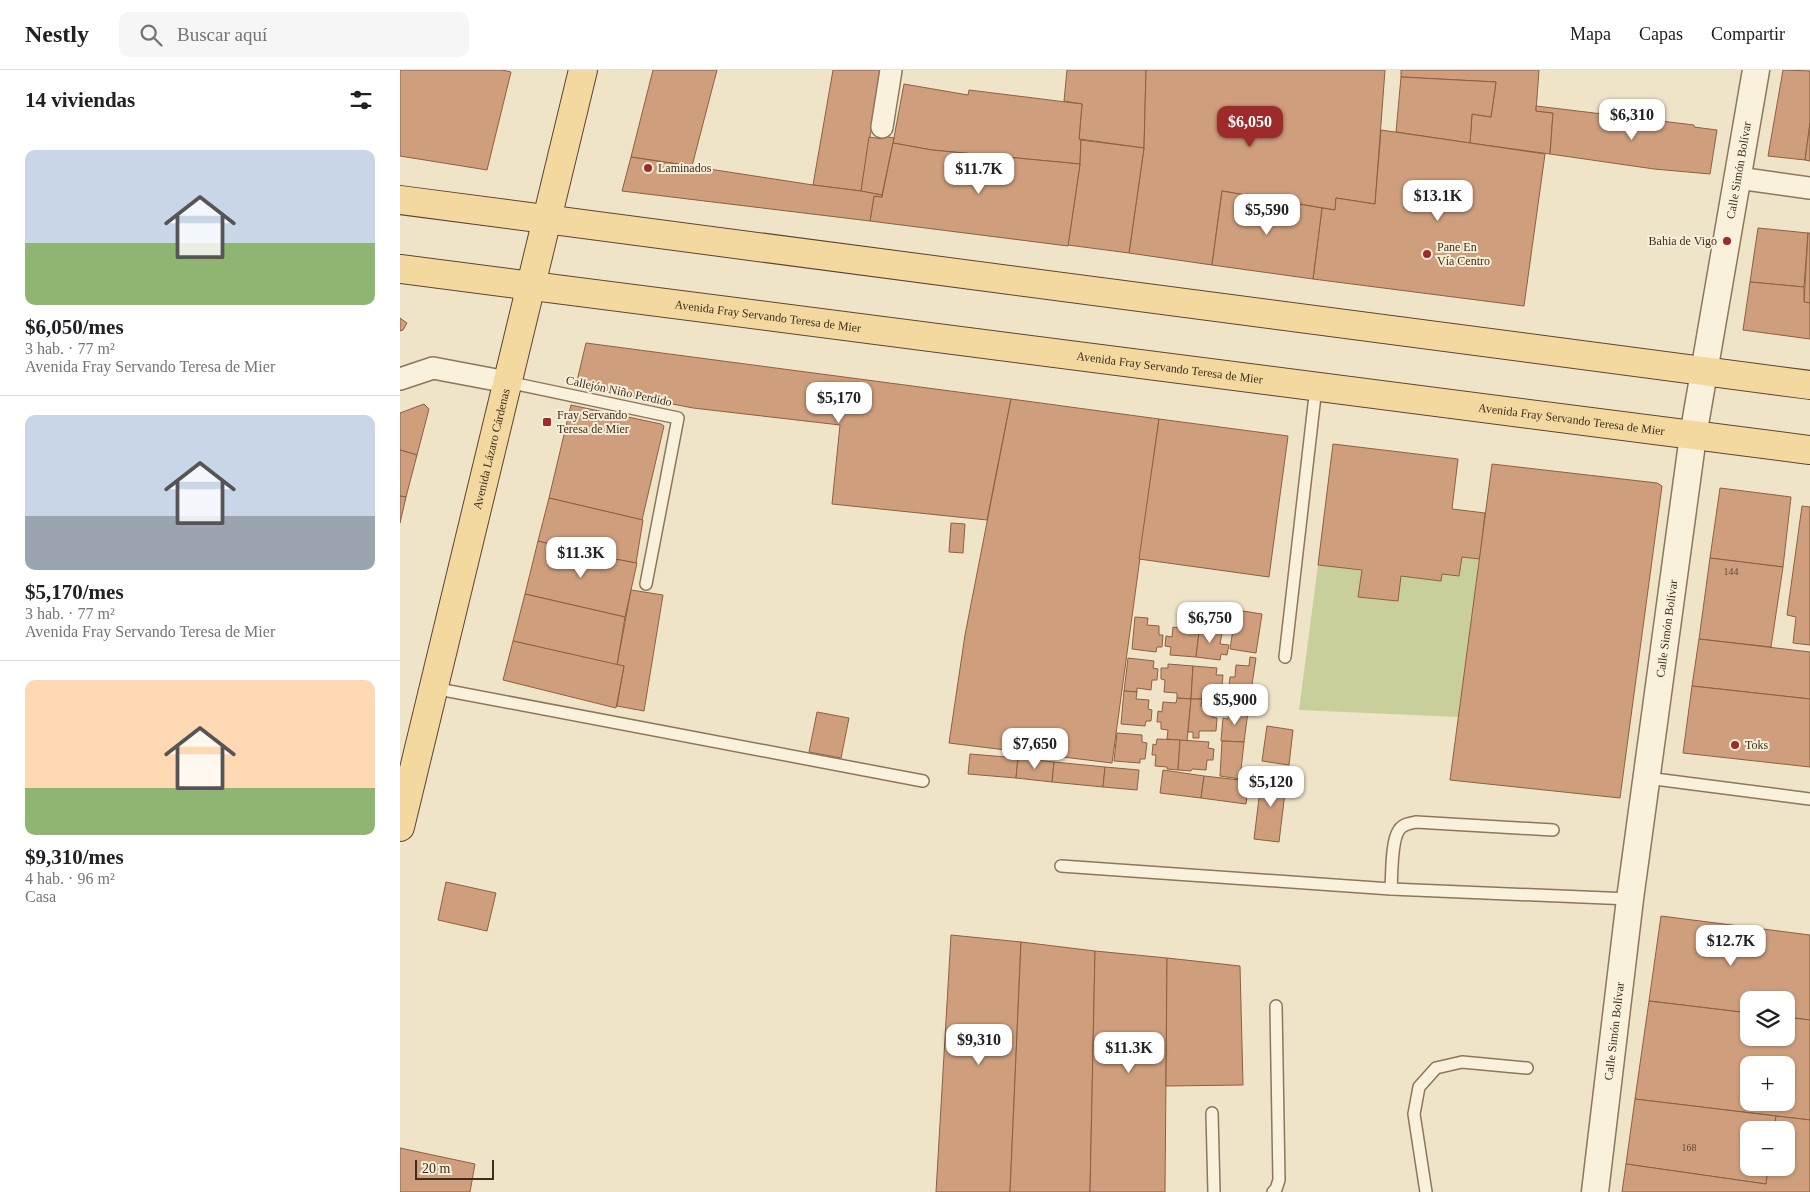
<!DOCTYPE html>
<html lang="es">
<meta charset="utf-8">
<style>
:root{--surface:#fff;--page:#f6f6f6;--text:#202124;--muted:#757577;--line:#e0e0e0;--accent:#9e2a2b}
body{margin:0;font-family:Georgia,serif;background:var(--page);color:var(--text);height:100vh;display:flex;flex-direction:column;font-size:19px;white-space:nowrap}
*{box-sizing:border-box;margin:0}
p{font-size:16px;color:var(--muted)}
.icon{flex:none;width:28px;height:28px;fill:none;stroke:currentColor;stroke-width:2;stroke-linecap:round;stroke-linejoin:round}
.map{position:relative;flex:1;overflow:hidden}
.side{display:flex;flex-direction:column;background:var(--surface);width:400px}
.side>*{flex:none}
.tools{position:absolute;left:1340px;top:921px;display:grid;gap:10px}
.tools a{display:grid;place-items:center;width:55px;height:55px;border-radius:10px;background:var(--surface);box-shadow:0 1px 4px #0004;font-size:25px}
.scale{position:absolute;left:15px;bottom:12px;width:79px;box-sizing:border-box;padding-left:5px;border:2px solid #3d2e20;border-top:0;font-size:14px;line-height:18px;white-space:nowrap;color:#3d2e20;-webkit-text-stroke:4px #f7eed8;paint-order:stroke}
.price{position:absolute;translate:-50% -42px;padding:0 11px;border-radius:10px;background:#fff;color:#222;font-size:16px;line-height:32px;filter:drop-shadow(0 1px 2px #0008)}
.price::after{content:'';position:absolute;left:50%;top:30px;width:15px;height:11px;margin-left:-8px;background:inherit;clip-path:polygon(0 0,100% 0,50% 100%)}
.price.current{background:var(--accent);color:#fff}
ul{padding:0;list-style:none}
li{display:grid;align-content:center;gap:10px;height:265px;padding:0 25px}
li+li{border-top:1px solid var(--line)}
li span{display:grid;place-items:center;height:155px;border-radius:10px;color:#555}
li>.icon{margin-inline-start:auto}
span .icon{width:90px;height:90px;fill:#fffc;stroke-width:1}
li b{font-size:21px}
h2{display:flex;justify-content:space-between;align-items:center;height:60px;padding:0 25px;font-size:21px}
header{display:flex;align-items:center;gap:30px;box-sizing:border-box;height:70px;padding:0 25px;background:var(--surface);border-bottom:1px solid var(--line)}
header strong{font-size:24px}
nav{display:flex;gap:28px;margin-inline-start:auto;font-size:18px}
.search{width:350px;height:45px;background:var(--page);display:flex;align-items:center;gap:12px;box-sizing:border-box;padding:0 18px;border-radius:10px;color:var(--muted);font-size:19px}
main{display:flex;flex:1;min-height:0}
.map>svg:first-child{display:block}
.green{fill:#c9cf9b}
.building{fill:#cf9f7d;stroke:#8d5f41;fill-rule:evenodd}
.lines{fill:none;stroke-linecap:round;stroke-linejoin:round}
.service-casing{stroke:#8d765c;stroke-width:14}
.minor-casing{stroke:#8d765c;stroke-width:24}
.tertiary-casing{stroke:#8d765c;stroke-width:29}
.primary-casing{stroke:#5b4430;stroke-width:30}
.service{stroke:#faf1dc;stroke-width:11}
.minor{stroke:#faf1dc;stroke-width:21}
.tertiary{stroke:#faf1dc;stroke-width:26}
.primary{stroke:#f3d9a0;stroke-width:28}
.poi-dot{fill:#9e2a2b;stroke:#f7eed8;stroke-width:2}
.labels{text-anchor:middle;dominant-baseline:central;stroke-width:4;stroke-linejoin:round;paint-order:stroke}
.number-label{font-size:10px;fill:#624a37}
.poi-label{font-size:12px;fill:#3d2e20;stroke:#f7eed8;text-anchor:start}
.street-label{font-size:12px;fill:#3d2e20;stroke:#f7eed8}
</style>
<header>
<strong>Nestly</strong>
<div class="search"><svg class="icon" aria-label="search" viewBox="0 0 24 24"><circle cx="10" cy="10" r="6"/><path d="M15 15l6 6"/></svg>Buscar aquí</div>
<nav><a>Mapa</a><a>Capas</a><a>Compartir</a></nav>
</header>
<main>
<section class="side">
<h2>14 viviendas<svg class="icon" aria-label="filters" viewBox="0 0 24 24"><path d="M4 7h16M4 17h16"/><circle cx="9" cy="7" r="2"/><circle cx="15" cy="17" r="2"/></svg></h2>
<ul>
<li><span style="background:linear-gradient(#c9d6e8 60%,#8fb573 0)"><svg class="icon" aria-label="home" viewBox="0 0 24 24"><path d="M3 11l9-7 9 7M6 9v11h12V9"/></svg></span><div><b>$6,050/mes</b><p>3 hab. · 77 m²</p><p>Avenida Fray Servando Teresa de Mier</p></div></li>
<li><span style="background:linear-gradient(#c9d6e8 65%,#9aa5b1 0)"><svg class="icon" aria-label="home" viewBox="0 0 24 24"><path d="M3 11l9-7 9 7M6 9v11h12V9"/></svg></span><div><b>$5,170/mes</b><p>3 hab. · 77 m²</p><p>Avenida Fray Servando Teresa de Mier</p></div></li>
<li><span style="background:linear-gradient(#ffd9b3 70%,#8fb573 0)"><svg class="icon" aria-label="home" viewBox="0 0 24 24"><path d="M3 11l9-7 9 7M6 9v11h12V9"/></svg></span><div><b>$9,310/mes</b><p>4 hab. · 96 m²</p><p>Casa</p></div></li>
</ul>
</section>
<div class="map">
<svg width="1410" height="1122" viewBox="0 0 1410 1122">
<rect width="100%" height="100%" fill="#f0e4c8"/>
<polygon class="green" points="1062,487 1080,489 1058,647 899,640 918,495 962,500 958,527 998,531 1001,506 1041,511 1042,504 1059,506"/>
<g class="building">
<polygon points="0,0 102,0 111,2 87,100 0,86"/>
<polygon points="253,0 317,0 292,96 231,87"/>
<polygon points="433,0 481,0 461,121 413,115"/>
<polygon points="667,0 746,0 744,78 679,69 682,34 664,31"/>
<polygon points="746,0 985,0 975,134 936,128 935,140 822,121 812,195 729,183 744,78"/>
<polygon points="1001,0 1139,0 1136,41 1153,43 1150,84 1070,73 1072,44 1091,47 1096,12 1001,7"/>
<polygon points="1383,0 1410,1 1410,53 1405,90 1368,86"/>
<polygon points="1001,7 1096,12 1091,47 1072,44 1070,73 996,62"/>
<polygon points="504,14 568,25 569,20 682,34 679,69 681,70 680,94 532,80 493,73"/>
<polygon points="1136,36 1294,55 1294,57 1317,60 1310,104 1254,99 1150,84 1153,43 1136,41"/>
<polygon points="1410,53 1410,91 1405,90"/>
<polygon points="981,60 1145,84 1124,236 913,209 922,138 935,140 936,128 975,134"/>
<polygon points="483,66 494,68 482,125 461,121 469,67 482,69"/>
<polygon points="681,70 744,78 729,183 668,175 680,94"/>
<polygon points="493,73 532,80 680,94 668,176 470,151 474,126 482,127"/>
<polygon points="231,87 413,115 461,121 482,125 482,127 474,126 470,151 222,121"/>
<polygon points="822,121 922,138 913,209 812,195"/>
<polygon points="1358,158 1408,163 1404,217 1350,212"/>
<polygon points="1408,163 1410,163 1410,233 1404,232"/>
<polygon points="1350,212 1404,217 1404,232 1410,233 1410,269 1343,260"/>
<polygon points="0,248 7,253 3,260 0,261"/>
<polygon points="186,273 611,329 587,450 432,434 440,355 293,338 176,315"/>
<polygon points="611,329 759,349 712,693 549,673 565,565"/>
<polygon points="24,334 29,339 17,385 0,380 0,343"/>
<polygon points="171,335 261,354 264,356 242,450 149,428"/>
<polygon points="759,349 888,366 869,507 739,489"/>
<polygon points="933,374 1058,389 1052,439 1085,443 1080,489 1062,487 1059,506 1042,504 1041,511 1001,506 998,531 958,527 962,500 918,495"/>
<polygon points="0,380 17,385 6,427 0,426"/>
<polygon points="1092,394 1257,413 1262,416 1220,728 1050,710"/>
<polygon points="1320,418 1391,427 1383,497 1310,488"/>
<polygon points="0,426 6,427 0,453"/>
<polygon points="149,428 243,450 236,493 198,486 138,471"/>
<polygon points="1402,436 1410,437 1410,575 1393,573 1396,547 1387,545"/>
<polygon points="551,453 565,454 563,483 549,482"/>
<polygon points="138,471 198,486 237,493 225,547 125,524"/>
<polygon points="1310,488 1383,497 1371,577 1299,569"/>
<polygon points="231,520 263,525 244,641 217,636 224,596 217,595"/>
<polygon points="125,524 225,547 217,595 113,571"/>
<polygon points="836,540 862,544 856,583 830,579"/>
<polygon points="735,547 748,548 747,555 759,556 759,565 763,565 762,577 757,577 756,582 732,579"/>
<polygon points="787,552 800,554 796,587 770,585 771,577 765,576 766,566 772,567 773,557 786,559"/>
<polygon points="800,554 812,555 811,562 822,563 820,574 829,575 827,585 821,584 820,590 796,587"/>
<polygon points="1299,569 1410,582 1410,629 1292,616"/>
<polygon points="113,571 224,596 216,638 103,610"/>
<polygon points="850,587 856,588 849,634 837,633 838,618 829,617 830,607 835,607 836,595 849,596"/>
<polygon points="728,588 754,591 753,598 758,599 757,610 752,610 751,620 737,618 737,622 724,621"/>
<polygon points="768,594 793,596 791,629 777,628 777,623 764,622 765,610 761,609 761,598 768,598"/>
<polygon points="793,596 817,598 816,605 823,605 822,615 816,615 815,625 802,624 802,629 791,629"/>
<polygon points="1292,616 1410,629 1410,697 1283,683"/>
<polygon points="724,621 737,622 736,629 749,630 748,639 752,640 751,651 746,651 745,656 721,654"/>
<polygon points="777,628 791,629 787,671 767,669 768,660 761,659 761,652 757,652 758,641 762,642 763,632 776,633"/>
<polygon points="791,629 802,629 801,636 813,637 812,647 817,648 816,661 799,661 799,668 793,668 793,662 788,662"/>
<polygon points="845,634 849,634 844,672 821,671 823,648 828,649 829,640 844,642"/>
<polygon points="417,642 449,648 441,688 409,682"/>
<polygon points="867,656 893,660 889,695 862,691"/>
<polygon points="717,663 742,665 742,672 747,673 745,689 740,689 740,693 714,691"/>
<polygon points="757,669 780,670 778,700 767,699 767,697 755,696 756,685 752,685 753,674 756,675"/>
<polygon points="780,670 809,672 808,678 814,679 813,690 807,690 806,700 792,699 791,701 778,700"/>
<polygon points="822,671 844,672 840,709 820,706"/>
<polygon points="570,684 618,688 616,708 568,704"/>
<polygon points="618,688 654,692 652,712 616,708"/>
<polygon points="654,692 705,697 703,717 652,712"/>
<polygon points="705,697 739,700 737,720 703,717"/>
<polygon points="763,700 804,706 801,728 760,723"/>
<polygon points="862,704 887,706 879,772 854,769"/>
<polygon points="804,706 849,711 846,734 801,728"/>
<polygon points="46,812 96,823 87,861 38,850"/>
<polygon points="1261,846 1410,865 1410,950 1386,947 1386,930 1349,930 1349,943 1249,931"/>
<polygon points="551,865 621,872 610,1122 536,1122"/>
<polygon points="621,872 695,881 690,1122 610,1122"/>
<polygon points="695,881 767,888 765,1122 690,1122"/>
<polygon points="767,888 840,896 843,1015 766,1016"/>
<path d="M 1249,931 L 1349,943 L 1349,968 L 1386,968 L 1386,947 L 1410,950 L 1410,1050 L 1235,1029 ZM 1349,995 L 1386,995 L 1386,1032 L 1349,1032 Z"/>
<polygon points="1235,1029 1376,1046 1374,1060 1349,1060 1349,1098 1368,1098 1366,1114 1226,1094"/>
<polygon points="1376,1046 1410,1050 1410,1122 1222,1122 1226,1094 1366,1114 1368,1098 1386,1098 1386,1060 1374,1060"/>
<polygon points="0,1078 75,1094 70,1122 0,1122"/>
</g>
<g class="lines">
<defs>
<g id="service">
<polyline points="107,312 278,348 246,514"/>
<polyline points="885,587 916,317"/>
<polyline points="33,618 523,711"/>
<polyline points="1247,708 1410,729"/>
<polyline points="661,796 991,819 1230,829"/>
<path d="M 991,819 C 992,805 991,771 999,760 C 1003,754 1010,753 1016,752 L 1153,760"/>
<polyline points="812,1043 814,1122"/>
<polyline points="873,1122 876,1119 879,1110 876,936"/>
<polyline points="1026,1122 1014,1044 1019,1017 1036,998 1062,992 1127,998"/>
</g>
<g id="minor">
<polyline points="482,57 491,0"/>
<polyline points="1338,108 1410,118"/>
<polyline points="0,309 33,298 107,312"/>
</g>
<g id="tertiary">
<path id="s1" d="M 1195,1122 L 1230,829 L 1293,366 L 1356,0"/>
</g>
<g id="primary">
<polyline points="0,130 1410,315"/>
<path id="s2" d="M 0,199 L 1410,380"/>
<path id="s3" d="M 0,757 L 183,0"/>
</g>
</defs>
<use href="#service" class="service-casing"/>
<use href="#minor" class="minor-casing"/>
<use href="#tertiary" class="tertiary-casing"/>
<use href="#primary" class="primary-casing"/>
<use href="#service" class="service"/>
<use href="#minor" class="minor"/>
<use href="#tertiary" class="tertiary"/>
<use href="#primary" class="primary"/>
</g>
<g class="poi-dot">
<circle cx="248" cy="98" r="5"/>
<circle cx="1327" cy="171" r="5"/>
<circle cx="1027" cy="184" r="5"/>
<rect x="142" y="347" width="10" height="10" rx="2.5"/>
<circle cx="1335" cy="675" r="5"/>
</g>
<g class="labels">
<g class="number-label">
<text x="1331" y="501">144</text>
<text x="1289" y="1077">168</text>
</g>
<g class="poi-label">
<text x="258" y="98">Laminados</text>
<text x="1317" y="171" text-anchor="end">Bahia de Vigo</text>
<text x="1037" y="177">Pane En<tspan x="1037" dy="14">Vía Centro</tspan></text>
<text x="157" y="345">Fray Servando<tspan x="157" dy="14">Teresa de Mier</tspan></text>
<text x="1345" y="675">Toks</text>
</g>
<g class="street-label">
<text stroke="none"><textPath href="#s1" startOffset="1032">Calle Simón Bolívar</textPath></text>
<text stroke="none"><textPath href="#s2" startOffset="371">Avenida Fray Servando Teresa de Mier</textPath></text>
<text stroke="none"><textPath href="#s2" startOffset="776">Avenida Fray Servando Teresa de Mier</textPath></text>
<text transform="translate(219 321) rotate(12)">Callejón Niño Perdido</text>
<text stroke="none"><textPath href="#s2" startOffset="1181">Avenida Fray Servando Teresa de Mier</textPath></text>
<text stroke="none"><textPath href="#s3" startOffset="389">Avenida Lázaro Cárdenas</textPath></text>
<text stroke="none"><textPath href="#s1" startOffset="568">Calle Simón Bolívar</textPath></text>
<text stroke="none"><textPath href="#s1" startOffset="162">Calle Simón Bolívar</textPath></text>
</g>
</g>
</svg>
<div class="tools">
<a><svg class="icon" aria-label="layers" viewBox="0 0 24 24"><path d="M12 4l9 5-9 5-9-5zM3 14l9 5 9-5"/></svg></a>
<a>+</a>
<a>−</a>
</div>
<div class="scale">20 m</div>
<b class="price" style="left:1232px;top:71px">$6,310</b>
<b class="price current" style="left:850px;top:78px">$6,050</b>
<b class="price" style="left:579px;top:125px">$11.7K</b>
<b class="price" style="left:1038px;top:152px">$13.1K</b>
<b class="price" style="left:867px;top:166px">$5,590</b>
<b class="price" style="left:439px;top:354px">$5,170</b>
<b class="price" style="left:181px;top:509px">$11.3K</b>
<b class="price" style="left:810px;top:574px">$6,750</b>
<b class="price" style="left:835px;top:656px">$5,900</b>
<b class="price" style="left:635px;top:700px">$7,650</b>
<b class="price" style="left:871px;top:738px">$5,120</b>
<b class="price" style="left:1331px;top:897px">$12.7K</b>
<b class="price" style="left:579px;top:996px">$9,310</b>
<b class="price" style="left:729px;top:1004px">$11.3K</b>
</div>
</main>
